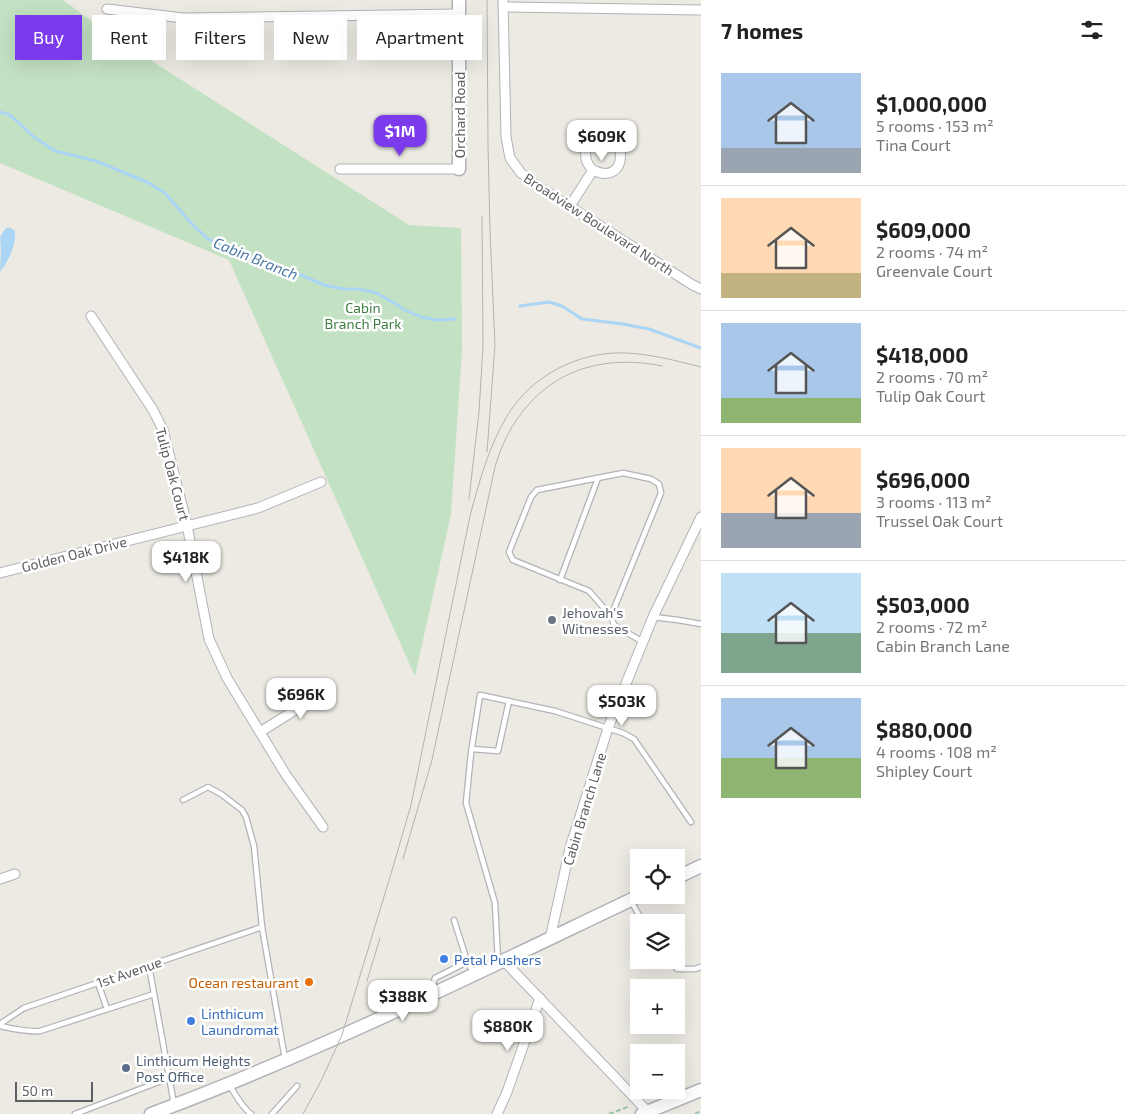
<!DOCTYPE html>
<meta charset="utf-8">
<style>
:root{--surface:#fff;--page:#f6f6f6;--text:#222;--muted:#767676;--line:#e0e0e0;--accent:#7c3aed}
body{margin:0;font-family:"Exo 2",sans-serif;background:var(--page);color:var(--text);height:100vh;display:flex;flex-direction:column;font-size:19px;white-space:nowrap}
*{box-sizing:border-box;margin:0}
p{font-size:16px;color:var(--muted)}
.icon{flex:none;width:28px;height:28px;fill:none;stroke:currentColor;stroke-width:2;stroke-linecap:round;stroke-linejoin:round}
.map{position:relative;flex:1;overflow:hidden}
.details{display:flex;flex-direction:column;background:var(--surface);width:425px}
.details>*{flex:none}
.hud{position:absolute;left:15px;top:15px;width:475px;height:45px;display:flex;gap:10px}
.tools{position:absolute;left:630px;top:849px;display:grid;gap:10px}
.tools a{display:grid;place-items:center;width:55px;height:55px;border-radius:0px;background:var(--surface);box-shadow:0 5px 20px #0002;font-size:25px}
.scale{position:absolute;left:15px;bottom:12px;width:78px;box-sizing:border-box;padding-left:5px;border:2px solid #5b5e62;border-top:0;font-size:14px;line-height:18px;white-space:nowrap;color:#5b5e62;-webkit-text-stroke:4px #fff;paint-order:stroke}
.price{position:absolute;translate:-50% -42px;padding:0 11px;border-radius:10px;background:#fff;color:#222;font-size:16px;line-height:32px;filter:drop-shadow(0 1px 2px #0008)}
.price::after{content:'';position:absolute;left:50%;top:30px;width:15px;height:11px;margin-left:-8px;background:inherit;clip-path:polygon(0 0,100% 0,50% 100%)}
.price.on{background:var(--accent);color:#fff}
ul{padding:0;list-style:none}
li{display:flex;align-items:center;gap:15px;height:125px;padding:0 20px}
li+li{border-top:1px solid var(--line)}
li span{display:grid;place-items:center;flex:none;width:140px;height:100px;border-radius:0px;color:#555}
li>.icon{margin-inline-start:auto}
span .icon{width:60px;height:60px;fill:#fffc;stroke-width:1}
li b{font-size:21px}
h2{display:flex;justify-content:space-between;align-items:center;height:60px;padding:0 20px;font-size:21px}
.pill{padding:0 18px;border-radius:0px;background:var(--surface);box-shadow:0 5px 20px #0002;font-size:18px;line-height:45px}
.pill.on{background:var(--accent);color:#fff}
main{display:flex;flex:1;min-height:0}
.map>svg:first-child{display:block}
.green{fill:#c3e1c3}
.water{fill:#abd5f4}
.lines{fill:none;stroke-linecap:round;stroke-linejoin:round}
.stream{stroke:#abd5f4;stroke-width:3}
.lane-casing{stroke:#b1b3b7;stroke-width:7}
.street-casing{stroke:#b1b3b7;stroke-width:11}
.secondary-casing{stroke:#b0b2b7;stroke-width:15}
.path{stroke:#9cc1a7;stroke-width:2;stroke-dasharray:5 2.5;stroke-linecap:butt}
.lane{stroke:#fff;stroke-width:4.5}
.street{stroke:#fff;stroke-width:9}
.secondary{stroke:#fff;stroke-width:12}
.tram{stroke:#b1b2b2;stroke-width:1}
.worship-dot{fill:#6b7280;stroke:#fff;stroke-width:2}
.shop-dot{fill:#3f7fe0;stroke:#fff;stroke-width:2}
.food-dot{fill:#e8710a;stroke:#fff;stroke-width:2}
.service-dot{fill:#5c6f8a;stroke:#fff;stroke-width:2}
.labels{text-anchor:middle;dominant-baseline:central;stroke-width:5;stroke-linejoin:round;paint-order:stroke}
.street-label{font-size:14px;fill:#5b5e62;stroke:#fff}
.park-label{font-size:14px;fill:#3f7e41;stroke:#fff}
.worship-label{font-size:14px;fill:#5b616d;stroke:#fff;text-anchor:start}
.shop-label{font-size:14px;fill:#366cbe;stroke:#fff;text-anchor:start}
.food-label{font-size:14px;fill:#c56008;stroke:#fff;text-anchor:end}
.service-label{font-size:14px;fill:#4e5e75;stroke:#fff;text-anchor:start}
.water-label{font-size:15px;font-style:italic;fill:#4b77a4;stroke:#fff}
</style>
<main>
<div class="map">
<svg width="701" height="1114" viewBox="0 0 701 1114">
<rect width="100%" height="100%" fill="#eceae3"/>
<polygon class="green" points="0,0 63,0 108,33 409,225 461,228 462,350 451,514 415,676 229,260 0,163"/>
<path class="water" d="M 6,228 L 11,228 L 15,231 C 16,247 9,259 0,272 L 1,250 L 0,237 Z"/>
<g class="lines">
<g class="stream">
<polyline points="0,112 10,115 34,137 55,151 96,161 149,183 165,193 191,223 207,238 220,245 285,268 324,285 343,289 357,289 374,292 391,301 405,310 421,317 436,320 455,319"/>
<polyline points="520,306 549,302 562,306 582,319 623,324 649,329 701,348"/>
</g>
<defs>
<g id="lane">
<polyline points="560,580 598,478"/>
<polyline points="611,616 589,591 513,560 509,552 531,497 537,490 623,473 651,479 659,484 661,493 611,616 614,625 643,642"/>
<polyline points="653,617 678,620 701,624"/>
<polyline points="472,749 498,751 509,701"/>
<polyline points="183,800 208,787 221,794 242,810 246,817 254,846 262,927 285,1059"/>
<polyline points="631,901 643,922"/>
<polyline points="454,920 468,964"/>
<polyline points="670,960 677,969 695,969 701,967"/>
<polyline points="498,961 495,903 466,803 471,753 480,695 555,711 623,733 634,739 691,822"/>
<polyline points="149,966 174,1104"/>
<polyline points="98,983 107,1009"/>
<polyline points="436,990 433,984 435,978 465,963 468,964 474,973"/>
<polyline points="0,1024 24,1008 262,927"/>
<path d="M 0,1026 C 14,1029 26,1032 40,1031 L 154,994"/>
<path d="M 230,1086 C 236,1096 242,1107 251,1114"/>
<polyline points="75,1114 169,1078"/>
<polyline points="272,1114 297,1086"/>
</g>
<g id="street">
<polyline points="503,0 506,137 510,158 521,173 539,187 691,284 701,289"/>
<polyline points="503,7 701,10"/>
<polyline points="107,9 183,18 459,14"/>
<polyline points="340,169 459,169"/>
<path d="M 570,206 L 593,170 C 629,188 629,128 597,139 C 582,144 583,161 593,170"/>
<polyline points="91,316 153,410 163,430 187,525 209,639 227,678 286,775 323,827"/>
<polyline points="0,573 258,508 321,482"/>
<polyline points="260,732 329,689"/>
<polyline points="0,879 15,874"/>
<polyline points="550,939 570,848 608,728 653,617 701,517"/>
<polyline points="503,960 650,1114"/>
<polyline points="497,1114 507,1092 540,998"/>
</g>
<g id="secondary">
<polyline points="459,0 459,169"/>
<polyline points="676,878 701,866"/>
<path d="M 151,1114 C 318,1052 479,972 641,895"/>
<polyline points="642,1114 701,1090"/>
</g>
</defs>
<use href="#lane" class="lane-casing"/>
<use href="#street" class="street-casing"/>
<use href="#secondary" class="secondary-casing"/>
<g class="path">
<polyline points="648,1098 657,1094 659,1096"/>
<polyline points="609,1114 630,1106"/>
<polyline points="695,1114 701,1111"/>
</g>
<use href="#lane" class="lane"/>
<use href="#street" class="street"/>
<use href="#secondary" class="secondary"/>
<g class="tram">
<polyline points="487,0 488,145 490,231 495,345 487,452"/>
<polyline points="469,499 479,412 483,346 482,217"/>
<path d="M 403,859 L 432,760 L 439,727 L 495,467 C 500,451 506,435 516,421 C 549,370 604,354 662,366"/>
<polyline points="367,981 380,938"/>
<path d="M 303,1114 L 321,1081 L 342,1035 L 393,867 L 411,805 L 470,516 C 479,482 489,446 507,416 C 532,375 579,351 626,353 C 651,354 677,361 701,367"/>
</g>
</g>
<circle class="worship-dot" cx="552" cy="620" r="5"/>
<g class="shop-dot">
<circle cx="444" cy="959" r="5"/>
<circle cx="191" cy="1021" r="5"/>
</g>
<circle class="food-dot" cx="309" cy="982" r="5"/>
<circle class="service-dot" cx="126" cy="1068" r="5"/>
<g class="labels">
<g class="street-label">
<text transform="translate(459 115) rotate(-90)">Orchard Road</text>
<text transform="translate(599 224) rotate(33)">Broadview Boulevard North</text>
<text transform="translate(173 474) rotate(75)">Tulip Oak Court</text>
<text transform="translate(74 554) rotate(-14)">Golden Oak Drive</text>
<text transform="translate(584 809) rotate(-73)">Cabin Branch Lane</text>
<text transform="translate(129 972) rotate(-19)">1st Avenue</text>
</g>
<g class="park-label">
<text x="363" y="307">Cabin<tspan x="363" dy="16">Branch Park</tspan></text>
</g>
<g class="worship-label">
<text x="562" y="612">Jehovah's<tspan x="562" dy="16">Witnesses</tspan></text>
</g>
<g class="shop-label">
<text x="454" y="959">Petal Pushers</text>
<text x="201" y="1013">Linthicum<tspan x="201" dy="16">Laundromat</tspan></text>
</g>
<g class="food-label">
<text x="299" y="982">Ocean restaurant</text>
</g>
<g class="service-label">
<text x="136" y="1060">Linthicum Heights<tspan x="136" dy="16">Post Office</tspan></text>
</g>
<g class="water-label">
<text transform="translate(256 258) rotate(22)">Cabin Branch</text>
</g>
</g>
</svg>
<div class="tools">
<a><svg class="icon" aria-label="locate" viewBox="0 0 24 24"><circle cx="12" cy="12" r="6"/><path d="M12 2v4M12 18v4M2 12h4M18 12h4"/></svg></a>
<a><svg class="icon" aria-label="layers" viewBox="0 0 24 24"><path d="M12 4l9 5-9 5-9-5zM3 14l9 5 9-5"/></svg></a>
<a>+</a>
<a>−</a>
</div>
<div class="scale">50 m</div>
<b class="price on" style="left:400px;top:157px">$1M</b>
<b class="price" style="left:602px;top:162px">$609K</b>
<b class="price" style="left:186px;top:583px">$418K</b>
<b class="price" style="left:301px;top:720px">$696K</b>
<b class="price" style="left:622px;top:727px">$503K</b>
<b class="price" style="left:403px;top:1022px">$388K</b>
<b class="price" style="left:508px;top:1052px">$880K</b>
<div class="hud">
<a class="pill on">Buy</a>
<a class="pill">Rent</a>
<a class="pill">Filters</a>
<a class="pill">New</a>
<a class="pill">Apartment</a>
</div>
</div>
<section class="details">
<h2>7 homes<svg class="icon" aria-label="filters" viewBox="0 0 24 24"><path d="M4 7h16M4 17h16"/><circle cx="9" cy="7" r="2"/><circle cx="15" cy="17" r="2"/></svg></h2>
<ul>
<li><span style="background:linear-gradient(#a9c7e8 75%,#9aa5b1 0)"><svg class="icon" aria-label="home" viewBox="0 0 24 24"><path d="M3 11l9-7 9 7M6 9v11h12V9"/></svg></span><div><b>$1,000,000</b><p>5 rooms · 153 m²</p><p>Tina Court</p></div></li>
<li><span style="background:linear-gradient(#ffd9b3 75%,#c2b280 0)"><svg class="icon" aria-label="home" viewBox="0 0 24 24"><path d="M3 11l9-7 9 7M6 9v11h12V9"/></svg></span><div><b>$609,000</b><p>2 rooms · 74 m²</p><p>Greenvale Court</p></div></li>
<li><span style="background:linear-gradient(#a9c7e8 75%,#8fb573 0)"><svg class="icon" aria-label="home" viewBox="0 0 24 24"><path d="M3 11l9-7 9 7M6 9v11h12V9"/></svg></span><div><b>$418,000</b><p>2 rooms · 70 m²</p><p>Tulip Oak Court</p></div></li>
<li><span style="background:linear-gradient(#ffd9b3 65%,#9aa5b1 0)"><svg class="icon" aria-label="home" viewBox="0 0 24 24"><path d="M3 11l9-7 9 7M6 9v11h12V9"/></svg></span><div><b>$696,000</b><p>3 rooms · 113 m²</p><p>Trussel Oak Court</p></div></li>
<li><span style="background:linear-gradient(#bfe0f5 60%,#7fa58c 0)"><svg class="icon" aria-label="home" viewBox="0 0 24 24"><path d="M3 11l9-7 9 7M6 9v11h12V9"/></svg></span><div><b>$503,000</b><p>2 rooms · 72 m²</p><p>Cabin Branch Lane</p></div></li>
<li><span style="background:linear-gradient(#a9c7e8 60%,#8fb573 0)"><svg class="icon" aria-label="home" viewBox="0 0 24 24"><path d="M3 11l9-7 9 7M6 9v11h12V9"/></svg></span><div><b>$880,000</b><p>4 rooms · 108 m²</p><p>Shipley Court</p></div></li>
</ul>
</section>
</main>
